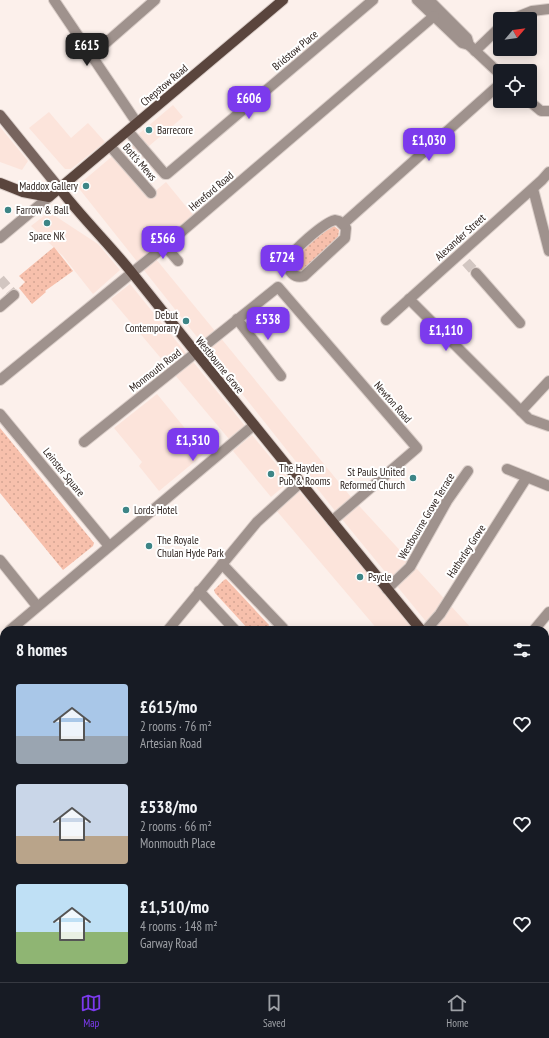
<!DOCTYPE html>
<meta charset="utf-8">
<style>
:root{--surface:#171b24;--page:#242831;--text:#f1f3f6;--muted:#9ea1a6;--line:#363941;--accent:#7c3aed}
body{margin:0;font-family:"PT Sans Narrow",sans-serif;background:var(--page);color:var(--text);height:100vh;display:flex;flex-direction:column;font-size:15px;white-space:nowrap}
*{box-sizing:border-box;margin:0}
p{font-size:13px;color:var(--muted)}
.icon{flex:none;width:22px;height:22px;fill:none;stroke:currentColor;stroke-width:2;stroke-linecap:round;stroke-linejoin:round}
.map{position:relative;flex:1;overflow:hidden}
.details{position:absolute;left:0px;top:626px;width:549px;height:356px;display:flex;flex-direction:column;background:var(--surface);border-radius:12px 12px 0 0;box-shadow:0 2px 10px #0003}
.details>*{flex:none}
.needle{width:26px;rotate:61deg}
.buttons{position:absolute;left:493px;top:12px;display:grid;gap:8px}
.buttons a{display:grid;place-items:center;width:44px;height:44px;border-radius:4px;background:var(--surface);box-shadow:0 2px 10px #0003;font-size:20px}
.price{position:absolute;translate:-50% -34px;padding:0 9px;border-radius:8px;background:var(--accent);color:#fff;font-size:13px;line-height:26px;filter:drop-shadow(0 1px 2px #0008)}
.price::after{content:'';position:absolute;left:50%;top:24px;width:12px;height:9px;margin-left:-6px;background:inherit;clip-path:polygon(0 0,100% 0,50% 100%)}
.price.selected{background:#222;color:#fff}
ul{padding:0;list-style:none}
li{display:flex;align-items:center;gap:12px;height:100px;padding:0 16px}
li span{display:grid;place-items:center;flex:none;width:112px;height:80px;border-radius:4px;color:#555}
li>.icon{margin-inline-start:auto}
span .icon{width:48px;height:48px;fill:#fffc;stroke-width:1}
li b{font-size:17px}
h2{display:flex;justify-content:space-between;align-items:center;height:48px;padding:0 16px;font-size:17px}
.menu{display:flex;justify-content:space-around;align-items:center;height:56px;border-top:1px solid var(--line);background:var(--surface);font-size:11px;color:var(--muted)}
.menu a{display:grid;justify-items:center;gap:2px}
.menu .selected{color:var(--accent)}
.map>svg:first-child{display:block}
.built{fill:#fce4db}
.grass{fill:url(#grass-tufts)}
.park{fill:url(#park-dots)}
.lines{fill:none;stroke-linecap:round;stroke-linejoin:round}
.street-tunnel{stroke:#d2c6c1;stroke-width:10;stroke-dasharray:10 5;stroke-linecap:butt}
.street-casing{stroke:#dacec9;stroke-width:12}
.secondary-casing{stroke:#dacec9;stroke-width:12}
.primary-casing{stroke:#dacec9;stroke-width:12}
.street{stroke:#9f928d;stroke-width:10}
.secondary{stroke:#77645e;stroke-width:10}
.primary{stroke:#5a453d;stroke-width:10}
.poi-dot{fill:#3d8586;stroke:#fff;stroke-width:1.5}
.labels{text-anchor:middle;dominant-baseline:central;stroke-width:4;stroke-linejoin:round;paint-order:stroke}
.street-label{font-size:11px;fill:#281d19;stroke:#fff}
.poi-label{font-size:11px;fill:#281d19;stroke:#fff;text-anchor:start}
</style>
<div class="map">
<svg width="549" height="982" viewBox="0 0 549 982">
<defs>
<pattern id="grass-tufts" width="24" height="20" patternUnits="userSpaceOnUse"><rect width="24" height="20" fill="#f7c0ac"/><path d="M3 7l-1-3M5 7V3M7 7l1-3M15 17l-1-3M17 17v-4M19 17l1-3" fill="none" stroke="#d4a593"/></pattern>
<pattern id="park-dots" width="8" height="8" patternUnits="userSpaceOnUse"><rect width="8" height="8" fill="#f7c0ac"/><path d="M2 2h.1M6 6h.1" fill="none" stroke="#d4a593" stroke-width="1.8" stroke-linecap="round"/></pattern>
</defs>
<rect width="100%" height="100%" fill="#fcf0eb"/>
<g class="built">
<polygon points="173,105 183,117 128,164 153,193 166,182 193,215 151,253 351,497 473,630 433,630 336,512 77,186"/>
<polygon points="49,112 71,138 88,123 105,142 71,169 65,169 29,128"/>
<polygon points="0,127 28,161 22,170 0,162"/>
<polygon points="49,212 98,244 120,270 93,294 63,256 31,226"/>
<polygon points="130,284 245,426 229,439 111,299"/>
<polygon points="157,394 205,453 159,491 139,466 142,462 114,428"/>
<polygon points="252,435 290,481 271,497 233,451"/>
<polygon points="299,491 414,630 378,630 276,510"/>
<polygon points="317,978 533,978 534,982 313,982"/>
</g>
<polygon class="grass" points="545,839 549,839 549,908 546,908"/>
<g class="park">
<path d="M 334,226 L 339,230 L 338,238 L 304,269 L 298,272 L 291,266 C 292,256 323,227 334,226 Z"/>
<polygon points="54,247 73,271 45,291 46,292 32,304 19,288 25,282 19,276"/>
<polygon points="0,428 94,543 93,546 63,570 0,493"/>
<polygon points="226,579 269,625 266,630 249,630 215,593 214,590 224,580"/>
<polygon points="330,978 390,978 385,982 334,982"/>
</g>
<g class="lines">
<g class="street-tunnel">
<polyline points="466,262 476,273"/>
<polyline points="0,279 14,295"/>
</g>
<defs>
<g id="street">
<polyline points="54,0 137,123"/>
<polyline points="417,0 462,43 469,45"/>
<polyline points="429,0 467,38 469,45 500,74"/>
<polyline points="512,19 532,11 549,9"/>
<polyline points="475,51 500,27"/>
<polyline points="92,55 155,0"/>
<polyline points="529,101 541,111 549,111"/>
<polyline points="128,131 165,174 167,174 373,0"/>
<polyline points="110,146 151,193"/>
<polyline points="533,189 549,251"/>
<path d="M 335,220 L 339,221 L 346,228 L 345,238 L 304,276 C 294,279 288,271 286,262 C 292,251 323,223 335,220 Z"/>
<polyline points="343,224 500,84"/>
<polyline points="0,238 49,197"/>
<polyline points="165,246 178,261"/>
<polyline points="476,273 520,323"/>
<polyline points="409,299 529,419 549,426"/>
<polyline points="0,307 14,295"/>
<polyline points="237,319 281,376"/>
<polyline points="386,320 542,180 549,172"/>
<polyline points="0,380 165,246 434,16"/>
<polyline points="521,411 549,381"/>
<polyline points="0,414 109,546"/>
<polyline points="84,442 278,287 417,448 332,521"/>
<polyline points="507,469 549,486"/>
<polyline points="0,560 37,606"/>
<polyline points="222,564 283,628 280,630"/>
<polyline points="387,589 410,567 447,501 468,471"/>
<polyline points="199,591 235,630"/>
<polyline points="10,630 254,425"/>
<polyline points="168,630 257,522 300,483"/>
<polyline points="426,630 440,614 527,477"/>
<polyline points="534,630 549,612"/>
<polyline points="0,643 4,647"/>
<polyline points="0,663 4,667"/>
<polyline points="0,889 4,893"/>
<polyline points="81,978 85,982"/>
<polyline points="286,978 289,982"/>
</g>
<g id="secondary">
<polyline points="0,115 60,189"/>
<polyline points="545,775 549,771"/>
<polyline points="123,982 128,978"/>
<polyline points="295,982 299,978"/>
</g>
<g id="primary">
<polyline points="0,183 23,192 49,197 283,0"/>
<path d="M 60,189 C 83,219 110,245 133,274 C 228,393 324,512 421,630"/>
<polyline points="545,744 549,746"/>
</g>
</defs>
<use href="#street" class="street-casing"/>
<use href="#secondary" class="secondary-casing"/>
<use href="#primary" class="primary-casing"/>
<use href="#street" class="street"/>
<use href="#secondary" class="secondary"/>
<use href="#primary" class="primary"/>
</g>
<g class="poi-dot">
<circle cx="149" cy="130" r="4"/>
<circle cx="86" cy="186" r="4"/>
<circle cx="8" cy="210" r="4"/>
<circle cx="47" cy="223" r="4"/>
<circle cx="186" cy="321" r="4"/>
<circle cx="271" cy="474" r="4"/>
<circle cx="413" cy="478" r="4"/>
<circle cx="126" cy="510" r="4"/>
<circle cx="149" cy="546" r="4"/>
<circle cx="360" cy="577" r="4"/>
</g>
<g class="labels">
<g class="street-label">
<text transform="translate(295 50) rotate(-40)">Bridstow Place</text>
<text transform="translate(164 85) rotate(-40)">Chepstow Road</text>
<text transform="translate(140 162) rotate(49)">Bott's Mews</text>
<text transform="translate(211 191) rotate(-40)">Hereford Road</text>
<text transform="translate(460 237) rotate(-42)">Alexander Street</text>
<text transform="translate(220 365) rotate(51)">Westbourne Grove</text>
<text transform="translate(155 370) rotate(-38)">Monmouth Road</text>
<text transform="translate(393 402) rotate(49)">Newton Road</text>
<text transform="translate(64 472) rotate(51)">Leinster Square</text>
<text transform="translate(426 516) rotate(-59)">Westbourne Grove Terrace</text>
<text transform="translate(466 551) rotate(-57)">Hatherley Grove</text>
</g>
<g class="poi-label">
<text x="157" y="130">Barrecore</text>
<text x="78" y="186" text-anchor="end">Maddox Gallery</text>
<text x="16" y="210">Farrow &amp; Ball</text>
<text x="47" y="236" text-anchor="middle">Space NK</text>
<text x="178" y="315" text-anchor="end">Debut<tspan x="178" dy="13">Contemporary</tspan></text>
<text x="279" y="468">The Hayden<tspan x="279" dy="13">Pub &amp; Rooms</tspan></text>
<text x="405" y="472" text-anchor="end">St Pauls United<tspan x="405" dy="13">Reformed Church</tspan></text>
<text x="134" y="510">Lords Hotel</text>
<text x="157" y="540">The Royale<tspan x="157" dy="13">Chulan Hyde Park</tspan></text>
<text x="368" y="577">Psycle</text>
</g>
</g>
</svg>
<div class="buttons">
<a><svg class="needle" viewBox="-14 -14 28 28"><path d="M0-13l5 13h-10z" fill="#e53935"/><path d="M0 13l5-13h-10z" fill="#9ea1a6"/></svg></a>
<a><svg class="icon" aria-label="locate" viewBox="0 0 24 24"><circle cx="12" cy="12" r="6"/><path d="M12 2v4M12 18v4M2 12h4M18 12h4"/></svg></a>
</div>
<b class="price selected" style="left:87px;top:67px">£615</b>
<b class="price" style="left:249px;top:120px">£606</b>
<b class="price" style="left:429px;top:162px">£1,030</b>
<b class="price" style="left:163px;top:260px">£566</b>
<b class="price" style="left:282px;top:279px">£724</b>
<b class="price" style="left:268px;top:341px">£538</b>
<b class="price" style="left:446px;top:352px">£1,110</b>
<b class="price" style="left:193px;top:462px">£1,510</b>
<section class="details">
<h2>8 homes<svg class="icon" aria-label="filters" viewBox="0 0 24 24"><path d="M4 7h16M4 17h16"/><circle cx="9" cy="7" r="2"/><circle cx="15" cy="17" r="2"/></svg></h2>
<ul>
<li><span style="background:linear-gradient(#a9c7e8 65%,#9aa5b1 0)"><svg class="icon" aria-label="home" viewBox="0 0 24 24"><path d="M3 11l9-7 9 7M6 9v11h12V9"/></svg></span><div><b>£615/mo</b><p>2 rooms · 76 m²</p><p>Artesian Road</p></div><svg class="icon" aria-label="heart" viewBox="0 0 24 24"><path d="M12 20l-8-8c-3-5 5-10 8-4 3-6 11-1 8 4z"/></svg></li>
<li><span style="background:linear-gradient(#c9d6e8 65%,#b9a48a 0)"><svg class="icon" aria-label="home" viewBox="0 0 24 24"><path d="M3 11l9-7 9 7M6 9v11h12V9"/></svg></span><div><b>£538/mo</b><p>2 rooms · 66 m²</p><p>Monmouth Place</p></div><svg class="icon" aria-label="heart" viewBox="0 0 24 24"><path d="M12 20l-8-8c-3-5 5-10 8-4 3-6 11-1 8 4z"/></svg></li>
<li><span style="background:linear-gradient(#bfe0f5 60%,#8fb573 0)"><svg class="icon" aria-label="home" viewBox="0 0 24 24"><path d="M3 11l9-7 9 7M6 9v11h12V9"/></svg></span><div><b>£1,510/mo</b><p>4 rooms · 148 m²</p><p>Garway Road</p></div><svg class="icon" aria-label="heart" viewBox="0 0 24 24"><path d="M12 20l-8-8c-3-5 5-10 8-4 3-6 11-1 8 4z"/></svg></li>
</ul>
</section>
</div>
<nav class="menu">
<a class="selected"><svg class="icon" aria-label="map" viewBox="0 0 24 24"><path d="M3 6l6-2 6 2 6-2v14l-6 2-6-2-6 2zM9 4v14M15 6v14"/></svg>Map</a>
<a><svg class="icon" aria-label="saved" viewBox="0 0 24 24"><path d="M7 4h10v16l-5-4-5 4z"/></svg>Saved</a>
<a><svg class="icon" aria-label="home" viewBox="0 0 24 24"><path d="M3 11l9-7 9 7M6 9v11h12V9"/></svg>Home</a>
</nav>
